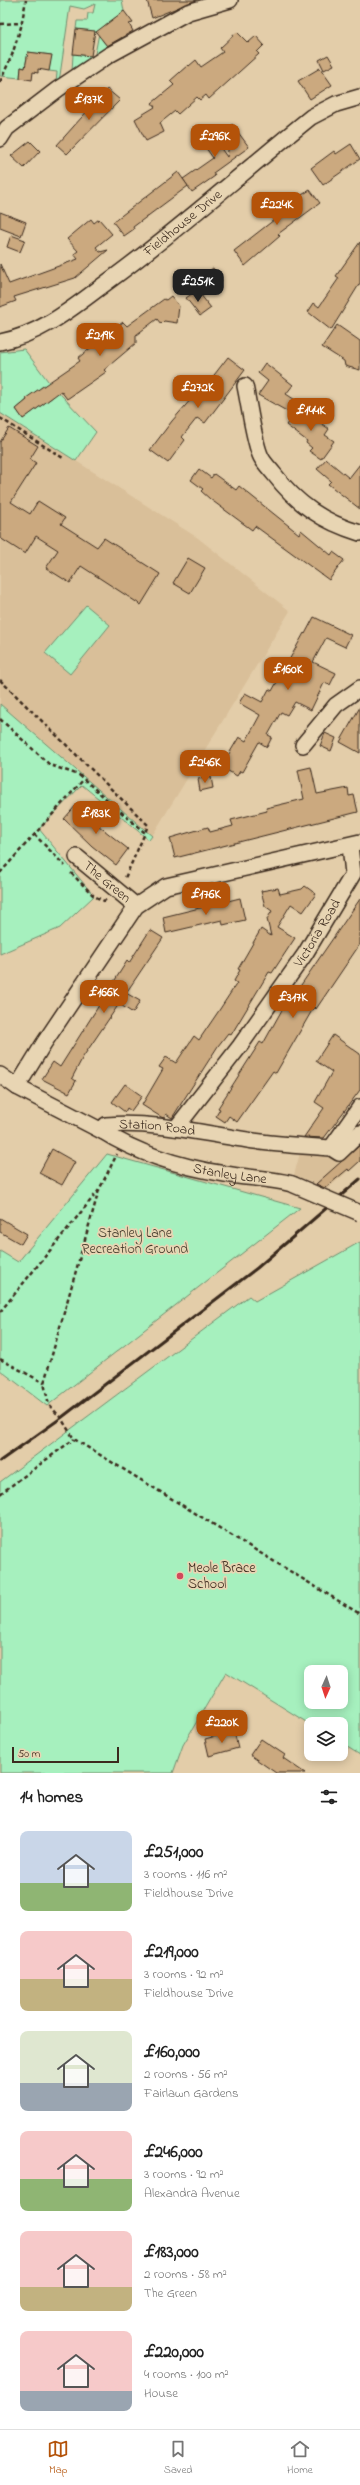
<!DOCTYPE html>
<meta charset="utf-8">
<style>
:root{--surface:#fff;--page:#f6f6f6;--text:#222;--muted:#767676;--line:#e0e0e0;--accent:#b45309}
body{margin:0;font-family:"Indie Flower",sans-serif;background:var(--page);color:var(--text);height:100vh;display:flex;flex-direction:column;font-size:15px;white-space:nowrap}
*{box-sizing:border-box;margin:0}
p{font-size:13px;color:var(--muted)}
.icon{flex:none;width:22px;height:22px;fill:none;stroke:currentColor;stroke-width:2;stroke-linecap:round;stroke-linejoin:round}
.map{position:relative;height:1773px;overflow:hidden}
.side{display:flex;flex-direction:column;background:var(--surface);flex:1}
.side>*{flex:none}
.needle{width:26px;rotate:183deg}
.fabs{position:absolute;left:304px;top:1665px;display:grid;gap:8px}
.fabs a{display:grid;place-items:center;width:44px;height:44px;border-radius:8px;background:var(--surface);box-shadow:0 2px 10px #0003;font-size:20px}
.scale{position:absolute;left:12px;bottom:10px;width:107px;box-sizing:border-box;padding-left:4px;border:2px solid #3b2a1e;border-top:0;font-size:11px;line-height:14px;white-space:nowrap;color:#3b2a1e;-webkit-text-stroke:3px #e8d5b3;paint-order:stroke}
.price{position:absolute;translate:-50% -34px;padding:0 9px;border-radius:8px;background:var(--accent);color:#fff;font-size:13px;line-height:26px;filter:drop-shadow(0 1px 2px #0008)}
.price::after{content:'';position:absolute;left:50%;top:24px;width:12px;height:9px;margin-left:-6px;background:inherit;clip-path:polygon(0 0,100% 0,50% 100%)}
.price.active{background:#222;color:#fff}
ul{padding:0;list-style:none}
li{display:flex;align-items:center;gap:12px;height:100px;padding:0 20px}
li span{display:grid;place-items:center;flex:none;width:112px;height:80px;border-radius:8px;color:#555}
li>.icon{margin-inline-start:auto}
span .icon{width:48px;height:48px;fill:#fffc;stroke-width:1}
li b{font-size:17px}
h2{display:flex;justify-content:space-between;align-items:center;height:48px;padding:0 20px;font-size:17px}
.menu{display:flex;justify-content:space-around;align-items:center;height:56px;border-top:1px solid var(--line);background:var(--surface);font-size:11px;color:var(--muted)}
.menu a{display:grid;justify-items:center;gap:2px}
.menu .active{color:var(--accent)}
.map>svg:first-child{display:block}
.built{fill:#d9bf99}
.green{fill:#a6f0be;stroke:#708d6e;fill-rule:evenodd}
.building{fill:#cba97f;stroke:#3b2a1e}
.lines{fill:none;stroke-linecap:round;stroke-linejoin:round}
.minor-casing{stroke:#3b2a1e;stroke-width:18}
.path{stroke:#3b2a1e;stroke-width:2.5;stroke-dasharray:4 3;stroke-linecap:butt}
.minor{stroke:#e8d5b3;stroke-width:15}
.rail{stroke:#3b2a1e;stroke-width:3}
.minor-bridge-casing{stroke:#3b2a1e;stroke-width:18;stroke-linecap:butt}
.minor-bridge{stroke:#e8d5b3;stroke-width:15}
.poi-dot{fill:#d1495b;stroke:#e8d5b3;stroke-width:1.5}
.labels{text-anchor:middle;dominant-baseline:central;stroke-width:3.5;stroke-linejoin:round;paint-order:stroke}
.street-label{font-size:14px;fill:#3b2a1e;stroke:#e8d5b3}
.park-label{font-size:14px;fill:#463e2e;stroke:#e8d5b3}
.poi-label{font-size:14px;fill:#3b2a1e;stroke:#e8d5b3;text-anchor:start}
</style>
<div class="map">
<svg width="360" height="1773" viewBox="0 0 360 1773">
<rect width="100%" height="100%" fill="#e3cda9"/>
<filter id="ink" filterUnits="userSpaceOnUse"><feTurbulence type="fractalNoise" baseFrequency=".025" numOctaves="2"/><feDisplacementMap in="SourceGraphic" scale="8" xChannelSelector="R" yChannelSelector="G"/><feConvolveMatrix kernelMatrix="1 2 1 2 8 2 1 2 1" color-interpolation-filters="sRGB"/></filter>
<g filter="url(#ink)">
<g class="built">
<polygon points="0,413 198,538 290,611 152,836 0,704"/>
<polygon points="360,1119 360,1161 313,1201 300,1196 312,1182 294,1175 300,1153 331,1157"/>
</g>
<g class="green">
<polygon points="0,0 122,0 124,11 104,26 106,30 102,40 108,47 95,54 99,33 76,29 77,21 87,21 88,13 93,13 95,4 84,9 70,6 59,82 56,84 57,72 49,71 51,55 28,52 25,68 21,67 20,78 0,76"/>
<polygon points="73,54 91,56 94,57 72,72"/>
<path d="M 24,349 L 48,381 L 96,432 L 76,461 L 0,413 L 0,352 ZM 44,385 L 53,397 L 23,419 L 16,409 Z"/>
<polygon points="86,605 110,625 70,674 45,653"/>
<polygon points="0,704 152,836 149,840 82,785 39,829 94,896 60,928 0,954"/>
<polygon points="107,1154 300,1208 47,1406 0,1370 0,1251 18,1262"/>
<path d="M 360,1242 L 360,1755 L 341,1743 L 341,1724 L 311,1725 L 226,1672 L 183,1745 L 173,1773 L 0,1773 L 0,1482 L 249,1296 L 255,1301 ZM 311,1672 L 341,1672 L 341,1702 L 311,1702 Z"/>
</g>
<g class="building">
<polygon points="147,0 197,0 152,18"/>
<polygon points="124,11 133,23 129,24 133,31 107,46 96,32"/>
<polygon points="76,29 95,31 91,56 73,54"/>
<polygon points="237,32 248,43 256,36 264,45 257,52 259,54 209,99 206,95 200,100 197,97 178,114 175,111 160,123 164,132 146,141 135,119 155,107 152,103 174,85 170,81 188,65 189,66 196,60 201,67 223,52 220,48"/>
<polygon points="28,52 52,55 49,71 38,69 38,73 33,72 32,80 20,78 21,67 25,68"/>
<polygon points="328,55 334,65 324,70 319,60"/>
<polygon points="320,68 332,85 310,99 298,81"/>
<polygon points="107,89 120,100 67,154 57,145"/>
<polygon points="232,124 249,147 213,173 215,176 192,192 183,179 213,158 198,137 208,130 227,157"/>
<polygon points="30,141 40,151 24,168 11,156"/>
<polygon points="351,144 360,159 323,185 311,168 334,151 336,154"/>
<polygon points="178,172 188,186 133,227 134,229 124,236 113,222"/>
<polygon points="310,190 320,203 278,234 280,236 245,266 234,251 279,216 275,211 298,194 300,196"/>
<polygon points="0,212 26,222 21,236 0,228"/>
<polygon points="91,219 94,223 99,219 112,234 96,247 100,252 108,250 75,278 14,297 16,301 0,307 0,264 9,284 78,259 74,254 78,251 67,239"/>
<polygon points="11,235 25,240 20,252 7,247"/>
<polygon points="360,242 360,283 331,330 308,312 314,303 319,307 339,278 336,276"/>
<polygon points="213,268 222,281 202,296 192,283"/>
<polygon points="197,290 211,308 200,316 186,298"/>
<polygon points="171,296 179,306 177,323 164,321 161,324 157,319 136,335 136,343 104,370 106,372 67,399 61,391 23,419 16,409 27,400 26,398 80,361 78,358 123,322 127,326 164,299 166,300"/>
<polygon points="337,325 360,341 360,370 345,366 344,361 322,347"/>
<polygon points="228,357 245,370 205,423 197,418 182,437 185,440 168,463 150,450 172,421 199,390 201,392"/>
<polygon points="265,363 293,385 286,394 300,403 292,414 258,395 268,381 258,373"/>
<polygon points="299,407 329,429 325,435 334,441 321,459 309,451 312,448 306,443 307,441 286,425"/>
<polygon points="9,428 38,446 30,459 36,463 11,502 30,514 38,501 65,518 61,524 97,547 104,538 160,574 141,605 81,566 70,583 46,568 58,550 36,536 25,554 0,538 0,442"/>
<polygon points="326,459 349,478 360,464 360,509 328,484 331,481 317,469"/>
<polygon points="199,469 211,478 214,474 236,490 239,486 299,534 301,530 331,555 333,552 344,560 329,580 255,526 252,530 210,499 201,491 203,489 191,480"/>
<polygon points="188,558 205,568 190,593 173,583"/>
<polygon points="314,617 351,635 345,647 326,638 313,662 336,673 330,685 324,683 311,710 295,702 287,715 281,712 268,735 272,737 267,747 259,742 242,772 240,771 237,776 221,767 239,737 246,741 260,715 239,703 245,693 262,702 269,689 272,691 304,633 305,634"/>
<polygon points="360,707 360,753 340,742"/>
<polygon points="325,733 336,738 331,751 320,746"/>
<polygon points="311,767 317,794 348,788 349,796 354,795 358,812 175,858 170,838 208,827 210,832 233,826 231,820 267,811 266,808 304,799 298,770"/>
<polygon points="211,777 213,788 200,791 198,779"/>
<polygon points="77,804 100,825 99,826 128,849 116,865 92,846 64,819"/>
<polygon points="305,886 316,894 303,912 291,904 277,927 295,938 272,973 269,972 231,1035 228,1033 218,1046 172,1118 166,1114 164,1118 161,1117 142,1105 163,1069 159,1067 166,1057 176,1063 194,1036 199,1040 218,1012 237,983 234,981 240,970 238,969 261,929 271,936 267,919 272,911 265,906 261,891 278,888 280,894 302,889"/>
<polygon points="240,898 245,920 223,925 222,920 166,933 163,917"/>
<polygon points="360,899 360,944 316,1009 314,1007 276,1073 273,1071 237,1122 229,1116 225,1122 216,1116 220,1109 218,1108 260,1042 263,1044 288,999 290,1001"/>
<polygon points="150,930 163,938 126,993 140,1001 133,1013 119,1004 83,1057 72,1078 76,1081 69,1093 42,1079 53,1062 60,1067 127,961 129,963"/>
<polygon points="333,1035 360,1054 360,1090 324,1138 304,1137 324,1108 315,1102 332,1072 316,1061"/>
<polygon points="125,1084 142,1096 131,1111 127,1108 125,1112 112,1102"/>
<polygon points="360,1145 360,1161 349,1171 348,1169 325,1188 316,1184"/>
<polygon points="52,1149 75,1162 62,1185 39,1173"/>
<polygon points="0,1218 27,1234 21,1244 0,1232"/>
<polygon points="234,1731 238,1748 209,1756 205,1739"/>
<polygon points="261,1739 285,1755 283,1758 305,1773 276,1773 250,1755"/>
</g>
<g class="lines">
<defs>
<g id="minor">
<polyline points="0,139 7,128 58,89 109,55 188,12 230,0"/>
<path id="s1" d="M 0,342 C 43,334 76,305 110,280 C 180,229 244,171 311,117 L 336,104 L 360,97"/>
<path d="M 245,386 C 249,404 254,443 261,457 C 264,463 270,469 274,474 C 297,504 323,522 360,533"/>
<polyline points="303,745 336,705 360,688"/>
<path id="s2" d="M 77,857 L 136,906"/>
<path id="s3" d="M 0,1075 L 17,1087 L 102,1131 L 106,1125 C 158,1121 209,1135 261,1142 C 284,1145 308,1146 331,1148 L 339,1153 L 360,1133"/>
<polyline points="17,1087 44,1043 136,906 166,886 360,842"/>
<path id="s4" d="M 176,1128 L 240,1046 L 305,954 L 353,874 L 350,845"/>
<path id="s5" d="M 102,1131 C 140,1155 181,1167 225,1174 C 247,1178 270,1178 292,1184"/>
<polyline points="331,1148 360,1107"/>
</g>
</defs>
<use href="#minor" class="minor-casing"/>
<g class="path">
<polyline points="0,24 22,23"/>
<polyline points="0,82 12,55 21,27 26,0"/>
<polyline points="0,418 63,458"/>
<polyline points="0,680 148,825 145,833"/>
<polyline points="0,719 50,765 79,775 145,833 125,878"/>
<polyline points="34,834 65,866"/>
<polyline points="0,873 84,779"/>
<polyline points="71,873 94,896 104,901 107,899"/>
<polyline points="99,1190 44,1383 49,1405 61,1418 74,1439 360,1614"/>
<polyline points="0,1312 99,1190 117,1154"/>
<polyline points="0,1359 44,1383"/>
<polyline points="0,1494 74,1439"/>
</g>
<use href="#minor" class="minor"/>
<polyline class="rail" points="0,1461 61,1418 257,1268 360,1179"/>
<defs>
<polyline id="minor-bridge" points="292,1184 360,1213"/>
</defs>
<use href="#minor-bridge" class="minor-bridge-casing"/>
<use href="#minor-bridge" class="minor-bridge"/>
</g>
</g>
<circle class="poi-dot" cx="180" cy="1576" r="4"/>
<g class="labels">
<g class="street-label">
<text stroke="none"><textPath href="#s1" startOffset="220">Fieldhouse Drive</textPath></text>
<text stroke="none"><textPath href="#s2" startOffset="39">The Green</textPath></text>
<text stroke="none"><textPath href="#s4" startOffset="241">Victoria Road</textPath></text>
<text stroke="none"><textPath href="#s3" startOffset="175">Station Road</textPath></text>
<text stroke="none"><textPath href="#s5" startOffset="136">Stanley Lane</textPath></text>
</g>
<g class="park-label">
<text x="135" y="1233">Stanley Lane<tspan x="135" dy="16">Recreation Ground</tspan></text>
</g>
<g class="poi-label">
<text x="188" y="1568">Meole Brace<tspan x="188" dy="16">School</tspan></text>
</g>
</g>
</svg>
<div class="fabs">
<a><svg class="needle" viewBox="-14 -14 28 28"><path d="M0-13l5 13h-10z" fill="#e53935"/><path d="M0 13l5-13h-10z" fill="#767676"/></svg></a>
<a><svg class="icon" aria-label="layers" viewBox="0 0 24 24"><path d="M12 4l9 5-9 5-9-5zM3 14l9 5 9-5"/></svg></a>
</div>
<div class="scale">50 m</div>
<b class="price" style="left:89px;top:121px">£137K</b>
<b class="price" style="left:215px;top:158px">£296K</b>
<b class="price" style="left:277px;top:226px">£224K</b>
<b class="price active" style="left:198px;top:303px">£251K</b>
<b class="price" style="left:100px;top:357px">£219K</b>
<b class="price" style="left:198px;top:409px">£272K</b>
<b class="price" style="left:311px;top:432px">£144K</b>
<b class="price" style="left:288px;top:691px">£160K</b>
<b class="price" style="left:205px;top:784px">£246K</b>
<b class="price" style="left:96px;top:835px">£183K</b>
<b class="price" style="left:206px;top:916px">£176K</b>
<b class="price" style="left:104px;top:1014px">£166K</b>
<b class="price" style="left:293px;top:1019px">£317K</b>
<b class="price" style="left:222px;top:1744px">£220K</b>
</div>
<section class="side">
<h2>14 homes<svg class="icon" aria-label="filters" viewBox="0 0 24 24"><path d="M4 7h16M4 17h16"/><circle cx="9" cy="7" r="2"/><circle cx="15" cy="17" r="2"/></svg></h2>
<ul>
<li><span style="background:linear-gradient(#c9d6e8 65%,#8fb573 0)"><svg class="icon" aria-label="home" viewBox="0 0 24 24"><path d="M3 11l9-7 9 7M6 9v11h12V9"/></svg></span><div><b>£251,000</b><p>3 rooms · 116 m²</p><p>Fieldhouse Drive</p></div></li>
<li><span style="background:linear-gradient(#f6c9c9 60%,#c2b280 0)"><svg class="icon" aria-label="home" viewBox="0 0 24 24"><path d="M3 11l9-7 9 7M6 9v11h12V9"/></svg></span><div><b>£219,000</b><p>3 rooms · 92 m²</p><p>Fieldhouse Drive</p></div></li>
<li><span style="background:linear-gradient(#dfe7d0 65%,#9aa5b1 0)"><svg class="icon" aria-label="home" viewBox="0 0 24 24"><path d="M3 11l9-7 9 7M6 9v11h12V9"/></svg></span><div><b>£160,000</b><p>2 rooms · 56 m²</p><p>Fairlawn Gardens</p></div></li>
<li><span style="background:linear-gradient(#f6c9c9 60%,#8fb573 0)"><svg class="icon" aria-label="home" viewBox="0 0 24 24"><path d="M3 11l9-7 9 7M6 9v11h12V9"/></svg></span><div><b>£246,000</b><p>3 rooms · 92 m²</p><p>Alexandra Avenue</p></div></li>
<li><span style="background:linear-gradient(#f6c9c9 70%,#c2b280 0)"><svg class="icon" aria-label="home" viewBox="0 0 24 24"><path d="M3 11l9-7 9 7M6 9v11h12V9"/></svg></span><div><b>£183,000</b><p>2 rooms · 58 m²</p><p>The Green</p></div></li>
<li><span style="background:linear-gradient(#f6c9c9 75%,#9aa5b1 0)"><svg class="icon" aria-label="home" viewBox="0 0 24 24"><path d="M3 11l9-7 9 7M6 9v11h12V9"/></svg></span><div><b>£220,000</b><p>4 rooms · 100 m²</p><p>House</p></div></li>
</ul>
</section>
<nav class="menu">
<a class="active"><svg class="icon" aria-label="map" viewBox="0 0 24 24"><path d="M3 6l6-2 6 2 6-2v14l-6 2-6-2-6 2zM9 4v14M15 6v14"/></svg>Map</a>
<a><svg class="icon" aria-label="saved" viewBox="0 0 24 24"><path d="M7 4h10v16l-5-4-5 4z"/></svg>Saved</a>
<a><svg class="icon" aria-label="home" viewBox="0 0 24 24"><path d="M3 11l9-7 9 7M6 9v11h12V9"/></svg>Home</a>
</nav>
